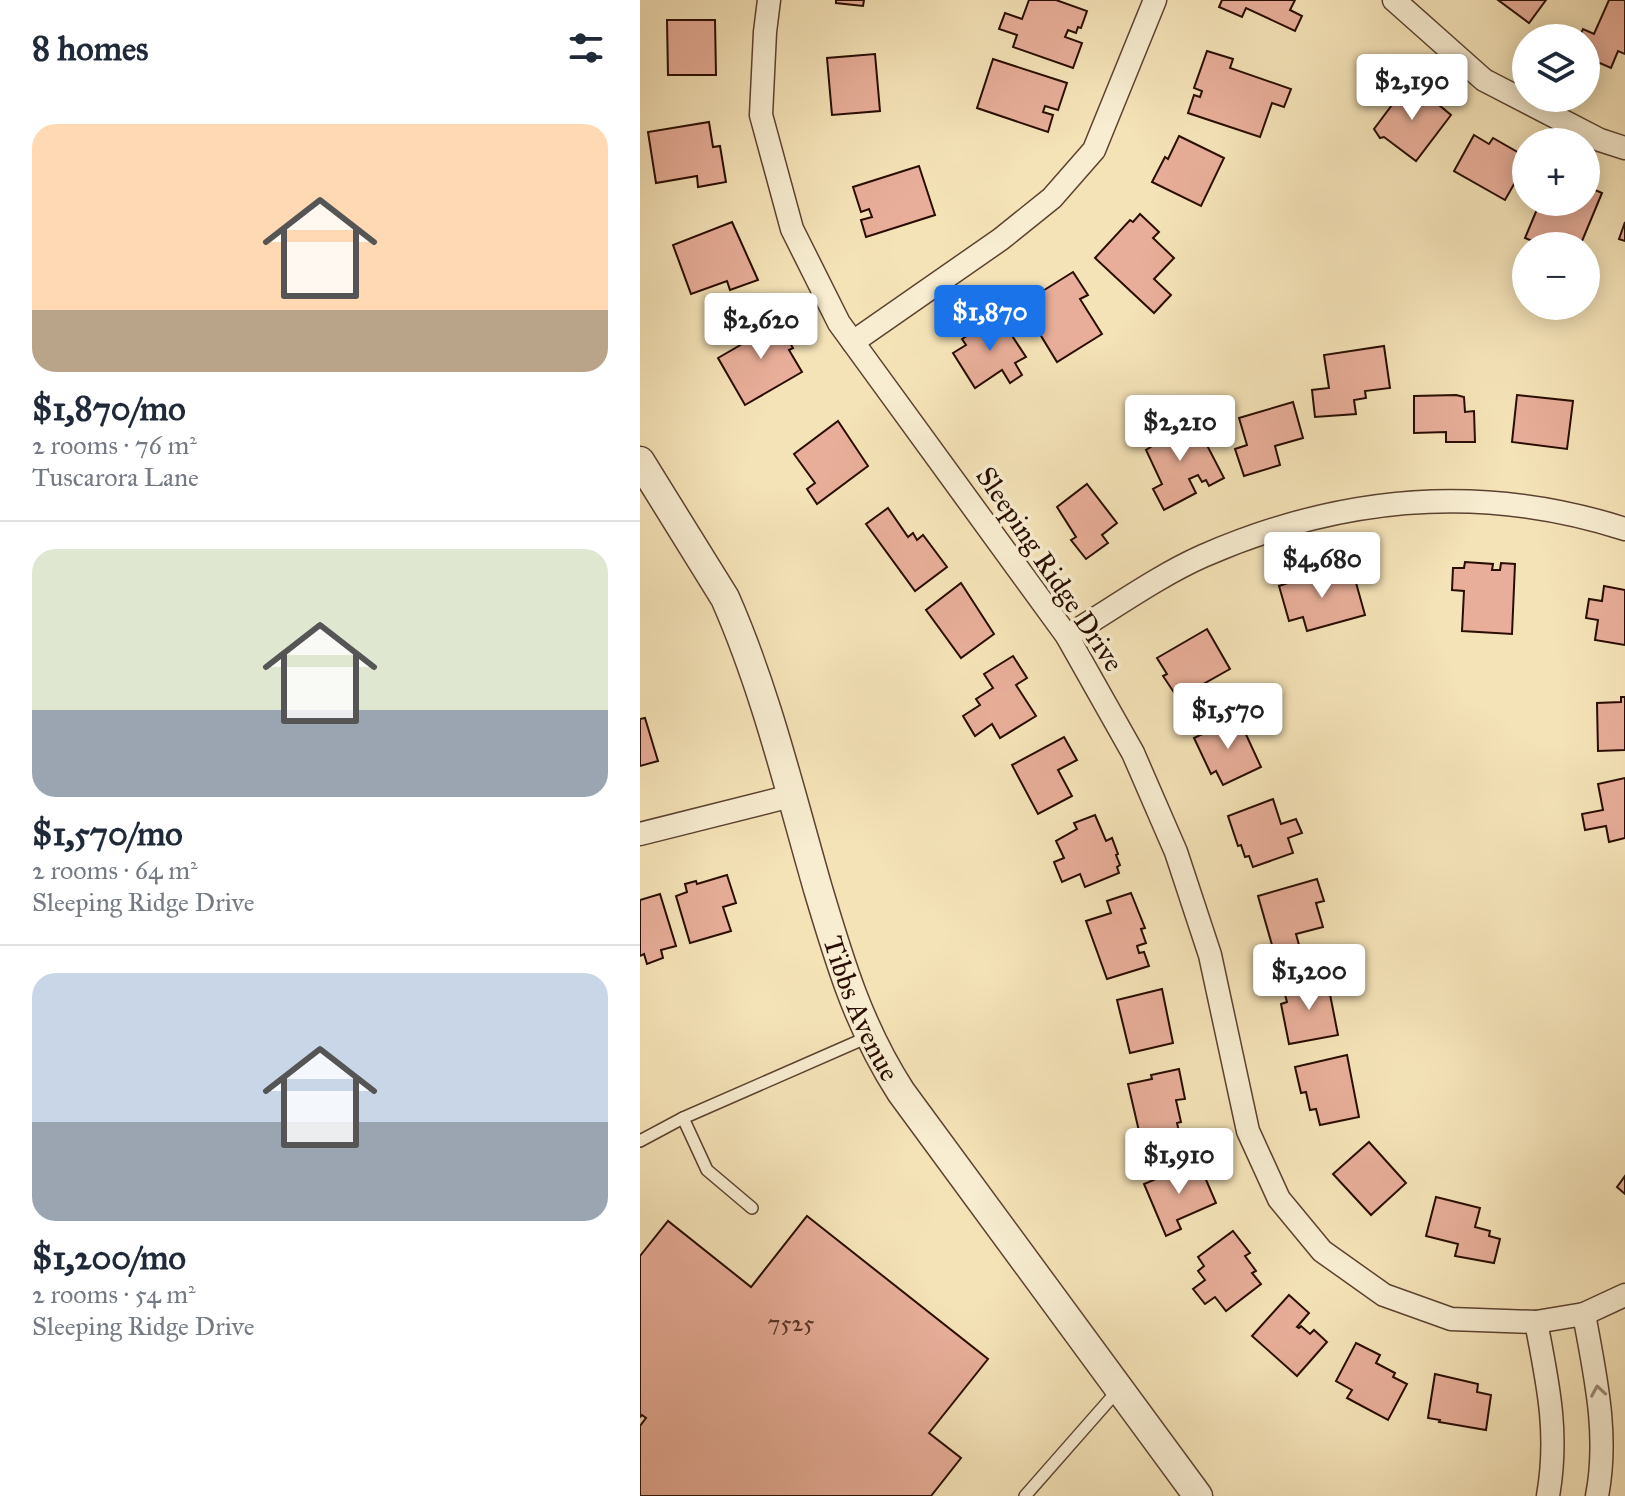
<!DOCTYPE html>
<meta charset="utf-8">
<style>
:root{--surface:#fff;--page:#f6f6f7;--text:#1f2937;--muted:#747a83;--line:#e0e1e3;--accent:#1a73e8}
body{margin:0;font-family:"IM FELL Great Primer",serif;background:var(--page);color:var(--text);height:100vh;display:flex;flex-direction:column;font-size:30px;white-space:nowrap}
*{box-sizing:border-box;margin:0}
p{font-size:26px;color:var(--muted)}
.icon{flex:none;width:44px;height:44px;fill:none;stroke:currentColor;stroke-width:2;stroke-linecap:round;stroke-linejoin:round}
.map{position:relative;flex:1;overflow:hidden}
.panel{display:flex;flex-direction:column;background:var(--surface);width:640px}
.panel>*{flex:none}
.tools{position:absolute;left:872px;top:24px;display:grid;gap:16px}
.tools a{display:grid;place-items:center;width:88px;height:88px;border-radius:50%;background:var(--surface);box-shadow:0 4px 20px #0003;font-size:40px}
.price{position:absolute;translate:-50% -68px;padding:0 18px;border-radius:8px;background:#fff;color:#222;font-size:26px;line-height:52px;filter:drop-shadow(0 2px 4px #0008)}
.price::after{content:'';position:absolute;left:50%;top:48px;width:24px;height:18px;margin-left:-12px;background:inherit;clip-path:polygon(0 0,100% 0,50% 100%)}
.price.on{background:var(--accent);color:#fff}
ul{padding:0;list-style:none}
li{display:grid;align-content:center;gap:16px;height:424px;padding:0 32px}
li+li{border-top:2px solid var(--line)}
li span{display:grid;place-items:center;height:248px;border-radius:24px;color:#555}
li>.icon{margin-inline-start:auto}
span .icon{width:144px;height:144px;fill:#fffc;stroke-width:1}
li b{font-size:34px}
h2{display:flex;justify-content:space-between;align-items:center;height:96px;padding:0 32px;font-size:34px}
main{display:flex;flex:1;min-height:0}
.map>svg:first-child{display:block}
.building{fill:#e8ae99;stroke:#290d02;stroke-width:2}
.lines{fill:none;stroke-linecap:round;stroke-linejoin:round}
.service-casing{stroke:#5c4230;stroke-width:14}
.minor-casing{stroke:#5c4230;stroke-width:25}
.tertiary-casing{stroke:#5c4230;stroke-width:31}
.service{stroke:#f8edd1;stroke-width:11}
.minor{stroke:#f8edd1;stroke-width:22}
.tertiary{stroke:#f8edd1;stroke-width:28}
.oneway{stroke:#9b8874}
.labels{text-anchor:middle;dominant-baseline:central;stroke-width:7;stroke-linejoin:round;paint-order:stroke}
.number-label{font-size:24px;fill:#593528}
.street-label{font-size:28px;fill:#290d02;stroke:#f8edd1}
</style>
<main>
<section class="panel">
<h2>8 homes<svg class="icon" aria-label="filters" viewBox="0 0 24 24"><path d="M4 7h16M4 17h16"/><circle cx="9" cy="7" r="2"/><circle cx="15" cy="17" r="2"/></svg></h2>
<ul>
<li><span style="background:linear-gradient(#ffd9b3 75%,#b9a48a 0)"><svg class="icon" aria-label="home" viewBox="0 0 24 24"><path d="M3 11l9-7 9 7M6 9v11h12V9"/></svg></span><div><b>$1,870/mo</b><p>2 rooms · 76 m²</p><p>Tuscarora Lane</p></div></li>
<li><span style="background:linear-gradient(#dfe7d0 65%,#9aa5b1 0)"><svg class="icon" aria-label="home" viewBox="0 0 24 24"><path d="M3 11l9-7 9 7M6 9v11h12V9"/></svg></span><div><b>$1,570/mo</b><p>2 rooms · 64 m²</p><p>Sleeping Ridge Drive</p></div></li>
<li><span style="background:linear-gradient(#c9d6e8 60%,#9aa5b1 0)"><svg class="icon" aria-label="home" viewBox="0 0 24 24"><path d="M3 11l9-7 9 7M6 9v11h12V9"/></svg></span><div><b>$1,200/mo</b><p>2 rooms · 54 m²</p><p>Sleeping Ridge Drive</p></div></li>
</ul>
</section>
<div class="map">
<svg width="985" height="1496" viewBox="0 0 985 1496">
<rect width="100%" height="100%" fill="#f5e3b8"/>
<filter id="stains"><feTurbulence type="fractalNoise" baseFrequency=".0025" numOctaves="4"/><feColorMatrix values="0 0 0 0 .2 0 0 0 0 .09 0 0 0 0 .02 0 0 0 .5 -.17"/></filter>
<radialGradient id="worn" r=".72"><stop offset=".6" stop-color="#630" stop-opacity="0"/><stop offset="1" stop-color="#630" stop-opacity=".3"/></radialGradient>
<g class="building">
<polygon points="196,0 224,0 223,6 196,3"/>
<polygon points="389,0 416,0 447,11 441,28 438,27 436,33 428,30 425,37 442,43 433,68 373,47 377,35 359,29 365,13 382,19"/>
<polygon points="582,0 655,0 650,10 662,16 655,31 606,8 602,17 579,7"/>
<polygon points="858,0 906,0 889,23"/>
<polygon points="969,0 985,0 985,54 978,51 971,68 946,57 946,38 939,38 943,29 954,34"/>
<polygon points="27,20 75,20 76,75 28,75"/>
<polygon points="567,51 593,59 590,68 651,89 644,107 632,103 620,137 548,113 554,95 560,97 562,91 554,88"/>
<polygon points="235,54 240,111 192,115 187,58"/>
<polygon points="353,59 427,83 418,110 405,106 403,112 413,115 408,132 337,108"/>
<polygon points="770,81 811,115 776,161 744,137 740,138 734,129"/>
<polygon points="69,122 73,147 80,146 86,182 58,187 57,176 16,183 8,132"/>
<polygon points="834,135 849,144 853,138 886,157 886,163 865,200 814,171"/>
<polygon points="539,136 584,158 561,206 512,182 525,157 528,159"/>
<polygon points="279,166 295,215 226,237 221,220 232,217 229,209 221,212 213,187"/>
<polygon points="946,186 962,193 940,246 905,246 885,238 900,202 946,202"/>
<polygon points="500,214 519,232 513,238 534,258 514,279 531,295 514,313 455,258 490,220 493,222"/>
<polygon points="92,222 118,280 90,290 87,281 51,294 33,245"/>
<polygon points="985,222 985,241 979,239"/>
<polygon points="433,272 448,295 440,299 462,334 417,362 384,308 403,296 401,292"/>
<polygon points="133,314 153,348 149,350 162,372 105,405 78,358 116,336 110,327"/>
<polygon points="359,316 386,357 375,363 382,375 370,383 362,370 335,388 313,353 326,345 322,339"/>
<polygon points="744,346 750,388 725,391 726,398 714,400 716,414 675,417 672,390 689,388 684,355"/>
<polygon points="816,395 824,397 825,412 834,411 835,442 806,442 806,432 774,433 774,396"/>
<polygon points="877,395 933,401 927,449 872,442"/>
<polygon points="653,402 663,438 635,446 640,465 604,476 595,449 607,445 599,418"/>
<polygon points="198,421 228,466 177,504 167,489 175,483 154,454"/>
<polygon points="522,421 530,437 556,424 584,478 569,486 566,480 562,482 558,475 549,479 556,493 524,510 513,489 522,484 506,450 514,445 506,430"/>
<polygon points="447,484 477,523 462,535 468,543 446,559 431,540 436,537 417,507"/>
<polygon points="248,508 268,537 273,533 277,540 283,535 307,567 275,591 226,524"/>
<polygon points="825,562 853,564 852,570 860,570 861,563 875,564 872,634 822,631 824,591 812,590 813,568 824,568"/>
<polygon points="713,572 725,615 667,631 663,617 649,621 639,586 677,573 679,581"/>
<polygon points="321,583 354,634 321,658 286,610"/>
<polygon points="964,586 985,590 985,645 955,640 958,620 946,618 949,599 962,601"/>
<polygon points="567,629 590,669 560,686 564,693 543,706 523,676 527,674 517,658"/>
<polygon points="373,656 387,678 376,685 396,716 360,738 352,724 335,736 323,716 340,705 336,699 353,688 344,674"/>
<polygon points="981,697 985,697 985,750 958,751 957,703 981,702"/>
<polygon points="598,717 621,767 583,785 576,771 571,774 554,738"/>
<polygon points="5,718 18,761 0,766 0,719"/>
<polygon points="424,737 437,760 418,770 432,796 398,814 372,765"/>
<polygon points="985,778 985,838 969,842 966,826 945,830 942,814 963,810 958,784"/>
<polygon points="633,799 641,824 656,819 662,833 648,838 653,853 613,867 609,856 605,857 601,845 598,846 588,816"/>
<polygon points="455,815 466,841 472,838 478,854 476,855 480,865 477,867 479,873 445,887 440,874 422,882 414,862 424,858 416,841 437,829 434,823"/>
<polygon points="87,875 96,903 83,907 91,931 50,943 36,896 47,892 45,884 56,881 57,884"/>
<polygon points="677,879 684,901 676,903 683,927 656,934 659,945 634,952 618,896"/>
<polygon points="491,893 505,928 501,929 506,943 497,946 499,953 504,952 509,966 467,979 446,921 471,913 467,901"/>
<polygon points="20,894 36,946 21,950 23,958 7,964 4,954 0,956 0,900"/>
<polygon points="687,979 698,1035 649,1044 641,1004 647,1002 643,987"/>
<polygon points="522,989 533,1043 490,1053 477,1000"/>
<polygon points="707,1055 719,1117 680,1125 676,1109 670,1110 666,1092 661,1093 655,1067"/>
<polygon points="539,1069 545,1099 536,1100 541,1122 537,1123 540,1136 502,1144 488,1084 512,1079 511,1075"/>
<polygon points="729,1142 766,1183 731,1215 693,1174"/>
<polygon points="558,1161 576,1203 537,1220 541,1229 526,1236 504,1184"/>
<polygon points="985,1176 985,1194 977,1187"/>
<polygon points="796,1197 840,1208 835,1227 850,1231 849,1236 860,1239 854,1263 815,1256 818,1244 786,1236"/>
<polygon points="167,1216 348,1359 289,1433 321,1458 291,1496 0,1496 0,1426 6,1418 2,1415 0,1417 0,1256 28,1221 111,1287"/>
<polygon points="593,1231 610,1253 605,1256 616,1271 612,1273 621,1284 586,1311 575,1297 565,1304 553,1289 565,1280 558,1271 564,1266 558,1257"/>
<polygon points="649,1295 669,1313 657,1327 659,1328 661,1326 670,1334 674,1330 687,1342 657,1376 612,1336"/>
<polygon points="716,1343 740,1355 736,1363 755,1373 753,1377 767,1384 748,1420 707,1398 712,1390 696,1381"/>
<polygon points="795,1374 838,1384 837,1392 851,1395 846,1430 799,1422 800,1420 788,1418"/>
</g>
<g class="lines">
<defs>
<g id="service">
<polyline points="0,1141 43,1118"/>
<polyline points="112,1208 67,1170 43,1118 228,1037"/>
<polyline points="385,1496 479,1389"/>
</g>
<g id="minor">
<polyline points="129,0 125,32 121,115 152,229 199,323 427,636 493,753 536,852 570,955 608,1131 639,1199 682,1251 744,1295 811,1319 896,1322 944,1314 985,1295"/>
<polyline points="754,0 844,80 960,140 985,148"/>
<polyline points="213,342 361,239 412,198 454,150 515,0"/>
<path d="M 427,636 C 471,610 516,577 563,556 C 700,496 842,483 985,529"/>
<polyline points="0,834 151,796"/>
<path d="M 944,1314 C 955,1375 969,1434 957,1496"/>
<path d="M 896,1322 C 908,1384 919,1433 908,1496"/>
</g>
<g id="tertiary">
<path id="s1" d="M 0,461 L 85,598 C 126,691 150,792 178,889 C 200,963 219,1027 261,1092 L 558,1496"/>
</g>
</defs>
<use href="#service" class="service-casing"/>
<use href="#minor" class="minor-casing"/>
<use href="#tertiary" class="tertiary-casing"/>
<use href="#service" class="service"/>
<use href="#minor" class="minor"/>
<use href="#tertiary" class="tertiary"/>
</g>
<defs><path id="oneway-chevron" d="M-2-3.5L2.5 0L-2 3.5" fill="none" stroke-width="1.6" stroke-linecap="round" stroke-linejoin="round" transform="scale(2)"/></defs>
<use class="oneway" href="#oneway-chevron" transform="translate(958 1391) rotate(-99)"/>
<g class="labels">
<g class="number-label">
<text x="151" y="1323">7525</text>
</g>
<g class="street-label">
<text transform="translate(410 569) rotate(56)">Sleeping Ridge Drive</text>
<text stroke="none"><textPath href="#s1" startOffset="594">Tibbs Avenue</textPath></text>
</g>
</g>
<rect width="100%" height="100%" filter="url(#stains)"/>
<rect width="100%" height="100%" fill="url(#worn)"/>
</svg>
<div class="tools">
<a><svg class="icon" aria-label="layers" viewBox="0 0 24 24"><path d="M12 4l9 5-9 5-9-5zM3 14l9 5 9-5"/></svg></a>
<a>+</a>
<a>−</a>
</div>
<b class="price" style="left:772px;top:122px">$2,190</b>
<b class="price on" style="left:350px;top:353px">$1,870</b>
<b class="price" style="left:121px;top:361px">$2,620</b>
<b class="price" style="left:540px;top:463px">$2,210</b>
<b class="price" style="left:682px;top:600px">$4,680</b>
<b class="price" style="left:588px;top:751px">$1,570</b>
<b class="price" style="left:669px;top:1012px">$1,200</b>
<b class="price" style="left:539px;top:1196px">$1,910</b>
</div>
</main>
